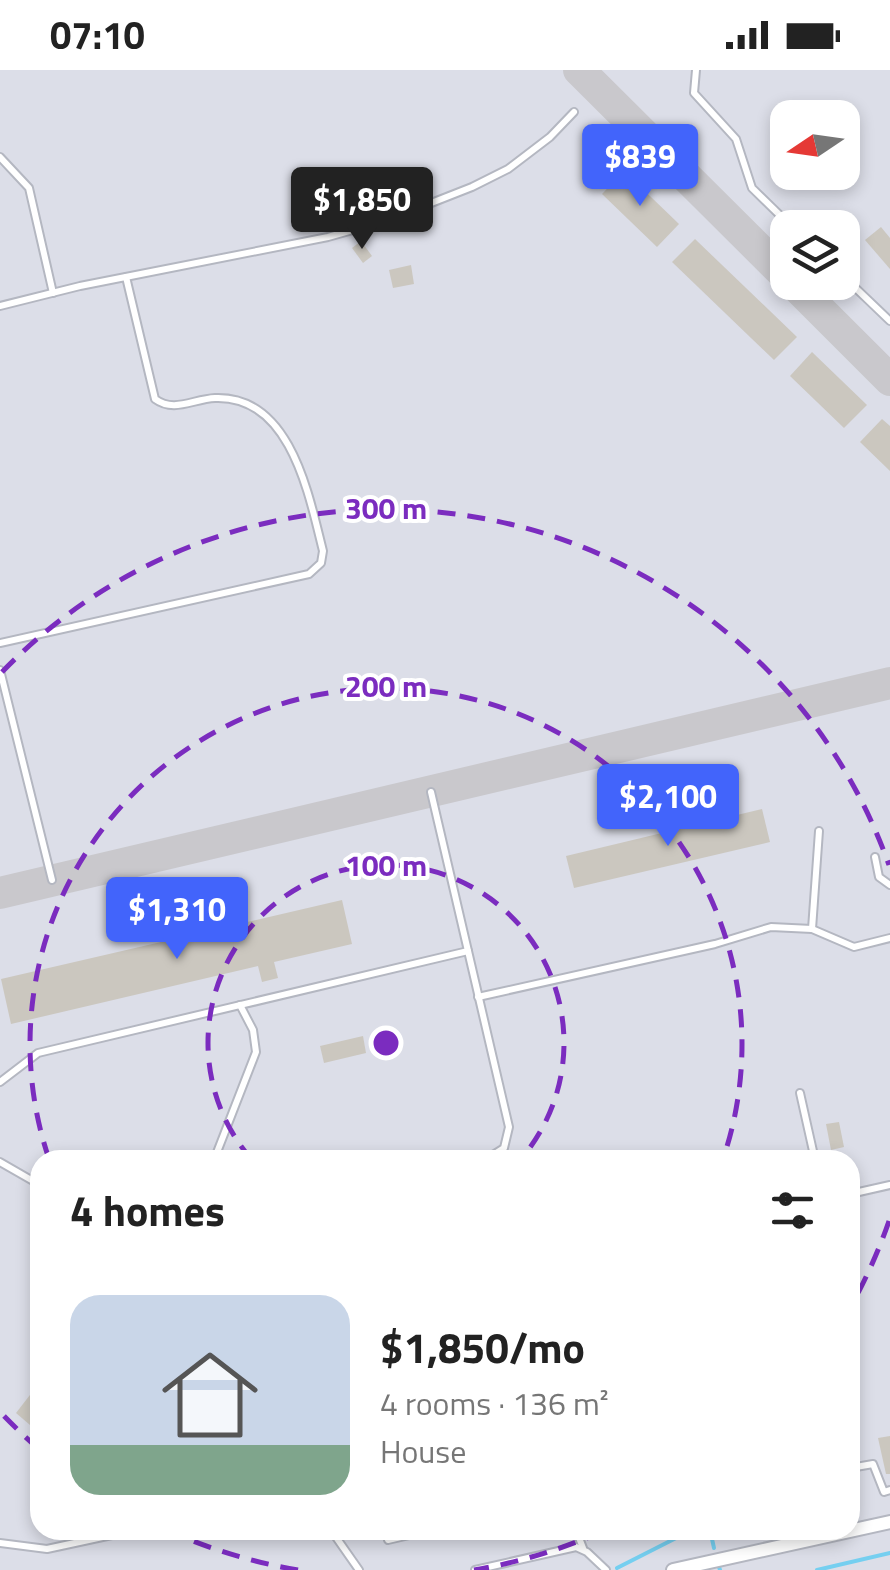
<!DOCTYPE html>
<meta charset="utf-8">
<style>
:root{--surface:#fff;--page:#f2f2f2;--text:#222;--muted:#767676;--accent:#4264fb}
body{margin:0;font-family:"Titillium Web",sans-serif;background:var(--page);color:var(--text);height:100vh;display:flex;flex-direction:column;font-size:38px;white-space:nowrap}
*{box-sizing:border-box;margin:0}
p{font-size:32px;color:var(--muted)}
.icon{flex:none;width:55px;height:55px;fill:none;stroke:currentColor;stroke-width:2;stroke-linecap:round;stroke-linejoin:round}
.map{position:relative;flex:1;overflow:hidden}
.details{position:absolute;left:30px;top:1080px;width:830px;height:390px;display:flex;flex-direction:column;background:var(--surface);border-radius:30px;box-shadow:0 5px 15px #0003}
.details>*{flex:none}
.needle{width:65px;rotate:257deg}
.controls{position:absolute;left:770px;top:30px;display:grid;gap:20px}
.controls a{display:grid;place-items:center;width:90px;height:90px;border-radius:20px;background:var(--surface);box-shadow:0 5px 15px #0003;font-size:50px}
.price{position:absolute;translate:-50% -85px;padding:0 22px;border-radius:10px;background:var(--accent);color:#fff;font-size:32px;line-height:65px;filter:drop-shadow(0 2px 5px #0008)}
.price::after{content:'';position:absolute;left:50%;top:60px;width:30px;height:22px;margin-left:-15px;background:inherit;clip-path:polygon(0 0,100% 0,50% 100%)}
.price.active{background:#222;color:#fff}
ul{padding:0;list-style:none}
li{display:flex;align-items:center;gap:30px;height:250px;padding:0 40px}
li span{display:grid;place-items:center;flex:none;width:280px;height:200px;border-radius:30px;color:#555}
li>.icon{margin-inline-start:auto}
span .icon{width:120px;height:120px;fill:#fffc;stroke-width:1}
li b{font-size:42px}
h2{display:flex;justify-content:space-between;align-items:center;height:120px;padding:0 40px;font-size:42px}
.status{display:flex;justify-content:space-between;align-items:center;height:70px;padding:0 50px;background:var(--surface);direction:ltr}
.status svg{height:28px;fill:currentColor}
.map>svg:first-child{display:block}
.airport{fill:#dcdee8;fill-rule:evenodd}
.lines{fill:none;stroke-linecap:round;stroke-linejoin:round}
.stream{stroke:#75cff0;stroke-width:4}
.taxiway{stroke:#c9c8cc;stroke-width:32}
.building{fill:#cbc7bf}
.lane-casing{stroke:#b4b7c1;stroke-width:10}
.street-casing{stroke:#b4b7c1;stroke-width:16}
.lane{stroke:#fff;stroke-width:6}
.street{stroke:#fff;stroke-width:12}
.ring{fill:none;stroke:#7b2cbf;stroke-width:5;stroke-dasharray:18 12}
.centre{fill:#7b2cbf;stroke:#fff;stroke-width:5}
.ring-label{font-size:30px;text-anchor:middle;font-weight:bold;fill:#7b2cbf;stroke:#fff;stroke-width:8;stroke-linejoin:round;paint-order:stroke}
</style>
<div class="status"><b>07:10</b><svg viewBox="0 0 49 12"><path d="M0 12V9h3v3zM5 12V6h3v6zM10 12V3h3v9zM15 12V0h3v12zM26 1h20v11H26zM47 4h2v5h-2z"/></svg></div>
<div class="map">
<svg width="890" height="1500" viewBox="0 0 890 1500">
<rect width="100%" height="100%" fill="#efe9e1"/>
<path class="airport" d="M 0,0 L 890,0 L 890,1500 L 0,1500 ZM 788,48 L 842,48 L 842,102 L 788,102 ZM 788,158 L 842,158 L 842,212 L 788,212 ZM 40,1090 L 850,1090 L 850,1460 L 40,1460 Z"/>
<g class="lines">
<g class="stream">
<polyline points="710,1460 714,1478"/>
<polyline points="719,1497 720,1500"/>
<polyline points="617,1498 682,1465 698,1460"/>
<polyline points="817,1500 890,1483"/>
</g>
<g class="taxiway">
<polyline points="579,0 788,208"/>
<polyline points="792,212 890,310"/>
<polyline points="0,823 890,613"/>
</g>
</g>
<g class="building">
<polygon points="788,68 788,101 771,84"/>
<polygon points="624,101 679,154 657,177 602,124"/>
<polygon points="881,157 890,168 890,199 865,170"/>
<polygon points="695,169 797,267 774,290 672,192"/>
<polygon points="361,171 372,186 363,193 352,178"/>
<polygon points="411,195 414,214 393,218 389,200"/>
<polygon points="812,282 867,335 844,358 790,306"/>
<polygon points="882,349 890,356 890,401 860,372"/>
<polygon points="762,739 770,772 574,818 566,786"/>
<polygon points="342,830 352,874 274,892 278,908 262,912 258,896 11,954 1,909"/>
<polygon points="363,966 366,983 324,993 320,976"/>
<polygon points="839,1052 844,1077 831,1080 826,1054"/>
<polygon points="40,1312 40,1342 30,1355 16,1343"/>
<polygon points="890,1366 890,1404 886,1404 878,1368"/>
</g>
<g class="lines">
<defs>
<g id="lane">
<polyline points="696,0 694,23 736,69 752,118 793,158"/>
<polyline points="0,87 29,118 53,223"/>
<polyline points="842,205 890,251"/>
<polyline points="0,236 80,216 328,167 388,150 472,117 508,99 550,67 574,42"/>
<path d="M 0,573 L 309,504 L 321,493 L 323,481 C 309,426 291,325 215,328 C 193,329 174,343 155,329 L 126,207"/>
<polyline points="0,600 52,810"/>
<polyline points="431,722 509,1057 504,1078 485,1090"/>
<polyline points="875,787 879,807 890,815"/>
<polyline points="812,859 819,761"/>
<polyline points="478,927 715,874 771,857 812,859 854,877 890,868"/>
<polyline points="0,1012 38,983 468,881"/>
<polyline points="800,1023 815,1090"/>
<polyline points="214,1090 256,982 253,960 240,935"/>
<polyline points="0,1092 40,1115"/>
<polyline points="850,1124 890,1115"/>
<polyline points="850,1398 873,1394 884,1422 890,1420"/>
<polyline points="331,1460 359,1500"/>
<polyline points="386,1460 388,1470 431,1460"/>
<polyline points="576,1460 583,1478"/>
<polyline points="0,1473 47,1479 135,1460"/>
<polyline points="475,1500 576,1477 587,1482 606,1500"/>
</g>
<polyline id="street" points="673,1500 890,1452"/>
</defs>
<use href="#lane" class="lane-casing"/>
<use href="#street" class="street-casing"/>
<use href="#lane" class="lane"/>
<use href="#street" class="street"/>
</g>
<g class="ring">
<path d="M252 1090A178 178 0 1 1 520 1090"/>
<path d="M49 1089A356 356 0 1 1 723 1089"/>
<path d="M889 1151A534 534 0 0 1 851 1236M603 1461A534 534 0 0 1 474 1500M298 1500A534 534 0 0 1 169 1461M39 1379A534 534 0 0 1 2 1344M2 602A534 534 0 0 1 889 795"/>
</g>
<circle cx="386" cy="973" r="15" class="centre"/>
<g class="ring-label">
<text x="386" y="449">300 m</text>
<text x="386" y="627">200 m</text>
<text x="386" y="806">100 m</text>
</g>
</svg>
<div class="controls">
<a><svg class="needle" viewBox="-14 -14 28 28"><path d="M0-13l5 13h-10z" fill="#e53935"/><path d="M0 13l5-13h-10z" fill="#767676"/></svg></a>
<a><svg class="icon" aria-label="layers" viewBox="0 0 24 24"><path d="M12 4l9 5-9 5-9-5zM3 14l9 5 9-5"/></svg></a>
</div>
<b class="price" style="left:640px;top:139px">$839</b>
<b class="price active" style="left:362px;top:182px">$1,850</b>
<b class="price" style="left:668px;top:779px">$2,100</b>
<b class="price" style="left:177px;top:892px">$1,310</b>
<section class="details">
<h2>4 homes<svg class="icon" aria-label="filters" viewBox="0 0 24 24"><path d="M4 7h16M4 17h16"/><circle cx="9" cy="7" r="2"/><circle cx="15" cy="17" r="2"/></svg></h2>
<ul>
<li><span style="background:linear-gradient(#c9d6e8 75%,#7fa58c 0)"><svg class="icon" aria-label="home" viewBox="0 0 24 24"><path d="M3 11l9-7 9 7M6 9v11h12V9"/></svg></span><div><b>$1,850/mo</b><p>4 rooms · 136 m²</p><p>House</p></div></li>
</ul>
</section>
</div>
